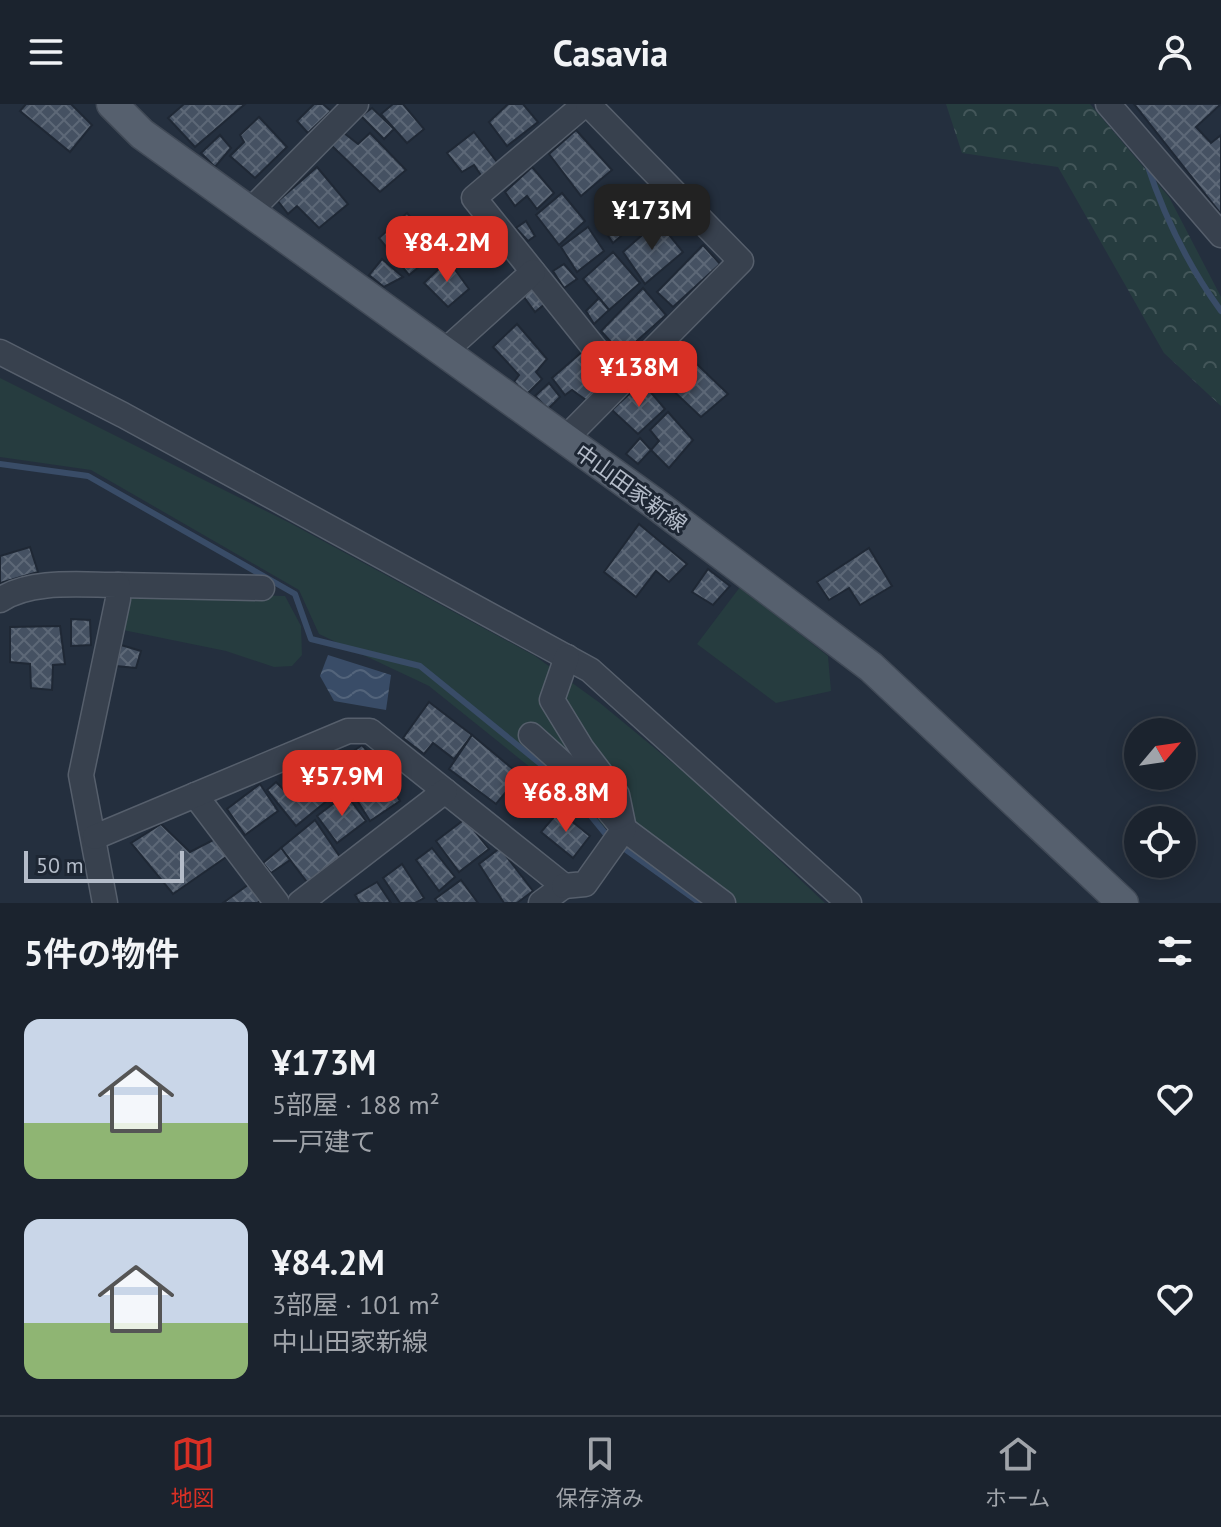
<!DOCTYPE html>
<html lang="ja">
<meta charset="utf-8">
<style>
:root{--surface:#1b232e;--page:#282f3a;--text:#f1f3f6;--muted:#a0a4aa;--line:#39404a;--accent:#d93025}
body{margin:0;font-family:"PT Sans","Noto Sans JP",sans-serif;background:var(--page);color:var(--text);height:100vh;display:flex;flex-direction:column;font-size:30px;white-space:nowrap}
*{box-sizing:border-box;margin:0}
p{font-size:26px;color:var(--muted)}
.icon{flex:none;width:44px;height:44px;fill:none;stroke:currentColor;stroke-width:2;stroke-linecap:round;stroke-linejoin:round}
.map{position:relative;height:799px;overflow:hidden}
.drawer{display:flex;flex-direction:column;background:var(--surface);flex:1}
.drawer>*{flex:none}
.needle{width:52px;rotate:61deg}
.tools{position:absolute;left:1124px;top:614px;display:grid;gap:16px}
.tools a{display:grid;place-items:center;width:72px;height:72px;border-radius:50%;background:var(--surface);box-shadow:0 4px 20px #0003,0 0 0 2px var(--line);font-size:40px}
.scale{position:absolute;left:24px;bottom:20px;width:160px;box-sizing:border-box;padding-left:8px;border:4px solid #b4bcc9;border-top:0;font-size:22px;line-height:28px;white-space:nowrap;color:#b4bcc9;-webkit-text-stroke:6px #1d2633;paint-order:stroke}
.price{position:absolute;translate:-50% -68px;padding:0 18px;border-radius:16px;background:var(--accent);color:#fff;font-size:26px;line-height:52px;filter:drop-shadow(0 2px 4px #0008)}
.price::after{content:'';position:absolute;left:50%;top:48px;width:24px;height:18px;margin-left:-12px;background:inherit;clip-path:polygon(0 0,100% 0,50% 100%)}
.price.active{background:#222;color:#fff}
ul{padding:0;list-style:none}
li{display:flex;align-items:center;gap:24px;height:200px;padding:0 24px}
li span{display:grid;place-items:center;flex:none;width:224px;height:160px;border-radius:16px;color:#555}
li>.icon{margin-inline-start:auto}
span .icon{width:96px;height:96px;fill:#fffc;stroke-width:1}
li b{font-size:34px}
h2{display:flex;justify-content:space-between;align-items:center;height:96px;padding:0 24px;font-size:34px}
header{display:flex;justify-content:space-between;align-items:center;height:104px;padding:0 24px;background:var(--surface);font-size:36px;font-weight:600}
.dock{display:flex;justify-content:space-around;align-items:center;height:112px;border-top:2px solid var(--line);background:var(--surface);font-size:22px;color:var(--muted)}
.dock a{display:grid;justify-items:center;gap:4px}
.dock .active{color:var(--accent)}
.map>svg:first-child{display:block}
.green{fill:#263c3f}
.forest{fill:url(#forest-crowns)}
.water{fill:url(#water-waves)}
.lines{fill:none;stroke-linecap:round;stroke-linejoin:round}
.stream{stroke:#394c67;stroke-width:6}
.building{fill:url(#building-cross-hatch);stroke:#1f2835;stroke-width:2}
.minor-casing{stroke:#565f6c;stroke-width:27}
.major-casing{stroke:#414a57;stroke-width:33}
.minor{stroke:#38414e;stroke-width:24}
.major{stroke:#56606e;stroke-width:30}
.labels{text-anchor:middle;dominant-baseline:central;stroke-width:6;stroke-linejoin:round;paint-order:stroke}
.street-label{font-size:22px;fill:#b4bcc9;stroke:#1d2633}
</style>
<header><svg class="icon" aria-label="menu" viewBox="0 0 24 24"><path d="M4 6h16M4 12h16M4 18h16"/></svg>Casavia<svg class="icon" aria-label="person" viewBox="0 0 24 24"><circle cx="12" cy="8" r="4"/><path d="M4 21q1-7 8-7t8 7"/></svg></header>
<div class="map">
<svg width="1221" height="799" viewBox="0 0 1221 799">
<defs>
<pattern id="forest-crowns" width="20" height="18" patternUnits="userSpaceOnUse" patternTransform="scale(2)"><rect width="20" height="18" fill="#263c3f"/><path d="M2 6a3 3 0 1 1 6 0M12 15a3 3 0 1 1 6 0" fill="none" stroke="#435659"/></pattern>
<pattern id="water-waves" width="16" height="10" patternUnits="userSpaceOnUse" patternTransform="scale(2)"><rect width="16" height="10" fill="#394c67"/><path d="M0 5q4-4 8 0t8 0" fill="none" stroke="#53647b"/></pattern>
<pattern id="building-cross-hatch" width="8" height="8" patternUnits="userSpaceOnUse" patternTransform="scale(2)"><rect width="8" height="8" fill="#455162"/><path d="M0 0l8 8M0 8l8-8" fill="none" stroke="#5d6877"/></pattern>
</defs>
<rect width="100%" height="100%" fill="#242f3e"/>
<g class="green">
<polygon points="0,274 290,419 535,552 600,599 703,684 825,799 699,799 429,582 319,530 299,486 91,366 0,353"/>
<polygon points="740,483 828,552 831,587 776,599 697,540"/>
<polygon points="130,487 285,492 301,522 302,551 292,562 274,563 226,547 123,526"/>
</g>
<polygon class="forest" points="946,0 1090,0 1169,93 1221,193 1221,302 1164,249 1058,63 962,49"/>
<polygon class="water" points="328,551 391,571 386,606 334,597 320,572"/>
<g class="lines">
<g class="stream">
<path d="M 1147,60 C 1164,112 1189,163 1221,207"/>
<polyline points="0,360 88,372 295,490 311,535 420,562 564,679 609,734"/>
<polyline points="618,740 700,799"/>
</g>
</g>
<g class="building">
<polygon points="26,0 71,0 92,21 70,48 20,7"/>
<polygon points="184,0 245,0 195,43 168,14"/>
<polygon points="314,0 323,0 331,7 308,29 297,17"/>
<polygon points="393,0 403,0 424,25 407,39 381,10"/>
<polygon points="508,0 523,0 538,18 507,42 489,18"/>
<polygon points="1134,0 1221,0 1196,23 1211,39 1221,31 1221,110"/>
<polygon points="372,4 394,25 384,35 361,12"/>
<polygon points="259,13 287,43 255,74 230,52 244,38 240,31"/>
<polygon points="576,26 612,66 581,92 549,50"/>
<polygon points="474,28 500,62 483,74 474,61 462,68 447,49"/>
<polygon points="344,29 358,40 370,29 406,66 380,88 331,41"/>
<polygon points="220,31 231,44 215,63 201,49"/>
<polygon points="317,63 348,100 319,124 297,102 288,110 278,97"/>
<polygon points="532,63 554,89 537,105 527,92 515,102 505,88"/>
<polygon points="626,87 645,111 613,139 595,112"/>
<polygon points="562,89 585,117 559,141 536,111"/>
<polygon points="407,109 439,147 409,171 379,134"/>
<polygon points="526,117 535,132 528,137 516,124"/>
<polygon points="658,117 683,148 645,180 623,148"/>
<polygon points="588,123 604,147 577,168 561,143"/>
<polygon points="454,137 464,154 454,164 443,147"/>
<polygon points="703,141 720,160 673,203 657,188"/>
<polygon points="613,148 640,179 609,206 583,175"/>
<polygon points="382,155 403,173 384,183 369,171"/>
<polygon points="448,156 469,185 448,203 424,179"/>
<polygon points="564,160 577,175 564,184 553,167"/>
<polygon points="533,182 546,199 535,208 524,193"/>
<polygon points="643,184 666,211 622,250 601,227"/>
<polygon points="599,194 609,206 594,220 586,207"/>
<polygon points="517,220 547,255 536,268 542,275 527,290 514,278 519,271 493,243"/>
<polygon points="679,243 728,290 701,313 665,279 673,269 664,257"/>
<polygon points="583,247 602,280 586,296 572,286 565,291 552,274"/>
<polygon points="642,278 665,305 638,330 612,306"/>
<polygon points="549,279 560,293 548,305 535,292"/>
<polygon points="668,308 693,336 669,364 651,346 659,337 650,326"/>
<polygon points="640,334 651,346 638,360 626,350"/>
<polygon points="639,420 687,460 669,478 656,467 636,493 604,468"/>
<polygon points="30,443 38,468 0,479 0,452"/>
<polygon points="869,444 892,482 860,501 849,484 829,496 817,478"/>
<polygon points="708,465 730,482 713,501 692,488"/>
<polygon points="71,515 90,516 91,541 71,542"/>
<polygon points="60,522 65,560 53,561 52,586 31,584 30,560 10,558 10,523"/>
<polygon points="121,541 141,547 136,564 116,562"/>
<polygon points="429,598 472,631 454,655 433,639 424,650 403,634"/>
<polygon points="472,631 520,671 496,700 449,665"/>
<polygon points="362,641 376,657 359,672 344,654"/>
<polygon points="338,647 359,672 340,690 320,663"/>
<polygon points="386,657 399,670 389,678 400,697 370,717 350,685"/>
<polygon points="314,661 334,691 296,722 267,686 276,678 284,686"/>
<polygon points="260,680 278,707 245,731 227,705"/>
<polygon points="346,690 366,717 337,739 317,712"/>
<polygon points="559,707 590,732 573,754 541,728"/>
<polygon points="465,715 489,745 459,768 436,737"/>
<polygon points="315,716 340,753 307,778 281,744"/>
<polygon points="161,720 190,748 217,734 229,751 173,790 131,739"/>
<polygon points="281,744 290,756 271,769 263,759"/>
<polygon points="432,744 455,773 439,787 416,756"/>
<polygon points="500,744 533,787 517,799 504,799 479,760"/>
<polygon points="402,760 424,794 415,799 400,799 383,774"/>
<polygon points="461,776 478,799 438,799 435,795"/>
<polygon points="252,778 264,794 257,799 223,799"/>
<polygon points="377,778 391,799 360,799 355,791"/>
</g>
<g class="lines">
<defs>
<g id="minor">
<polyline points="585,0 474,94 620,276"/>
<polyline points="1108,0 1221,131"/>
<polyline points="250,107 356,0"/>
<polyline points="0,248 123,311 590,566 849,799"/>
<polyline points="444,248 533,168"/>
<polyline points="564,336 741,157 588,0"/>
<polyline points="118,481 262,484"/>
<path d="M 0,496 C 31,475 82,481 118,481 L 118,495 L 81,671 L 105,799"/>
<polyline points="531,631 591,685 624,725 723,799"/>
<polyline points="195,691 277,799"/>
<polyline points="95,733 348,627 370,627 564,782 541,799"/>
<polyline points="564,782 585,780 624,725 617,691 582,645 552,596 567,553"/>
<polyline points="300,799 445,687"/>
</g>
<polyline id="major" points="112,0 142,30 654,399 871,563 1123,799"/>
</defs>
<use href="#minor" class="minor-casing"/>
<use href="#major" class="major-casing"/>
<use href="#minor" class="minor"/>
<use href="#major" class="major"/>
</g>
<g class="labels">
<g class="street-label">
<text transform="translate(631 384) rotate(36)">中山田家新線</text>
</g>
</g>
</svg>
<div class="tools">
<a><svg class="needle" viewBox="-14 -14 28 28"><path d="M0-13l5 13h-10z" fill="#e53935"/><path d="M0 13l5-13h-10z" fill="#a0a4aa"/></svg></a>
<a><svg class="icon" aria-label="locate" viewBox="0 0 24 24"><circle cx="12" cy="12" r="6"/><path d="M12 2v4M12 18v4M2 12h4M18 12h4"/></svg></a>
</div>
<div class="scale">50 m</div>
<b class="price active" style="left:652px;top:148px">¥173M</b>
<b class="price" style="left:447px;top:180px">¥84.2M</b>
<b class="price" style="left:639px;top:305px">¥138M</b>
<b class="price" style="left:342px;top:714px">¥57.9M</b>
<b class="price" style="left:566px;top:730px">¥68.8M</b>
</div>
<section class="drawer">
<h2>5件の物件<svg class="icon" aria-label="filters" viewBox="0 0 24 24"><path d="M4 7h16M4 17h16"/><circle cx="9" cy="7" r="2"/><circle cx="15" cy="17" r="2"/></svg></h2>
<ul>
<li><span style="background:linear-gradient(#c9d6e8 65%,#8fb573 0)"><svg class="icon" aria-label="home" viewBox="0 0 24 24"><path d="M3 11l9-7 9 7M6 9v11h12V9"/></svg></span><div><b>¥173M</b><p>5部屋 · 188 m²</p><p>一戸建て</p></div><svg class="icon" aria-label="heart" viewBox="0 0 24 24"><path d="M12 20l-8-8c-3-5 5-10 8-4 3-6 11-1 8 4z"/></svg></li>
<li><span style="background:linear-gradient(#c9d6e8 65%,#8fb573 0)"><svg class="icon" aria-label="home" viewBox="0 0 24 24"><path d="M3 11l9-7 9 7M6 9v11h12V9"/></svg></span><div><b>¥84.2M</b><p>3部屋 · 101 m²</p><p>中山田家新線</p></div><svg class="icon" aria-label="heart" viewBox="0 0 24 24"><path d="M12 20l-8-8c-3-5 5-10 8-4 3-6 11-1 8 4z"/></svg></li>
</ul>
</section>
<nav class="dock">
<a class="active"><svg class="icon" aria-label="map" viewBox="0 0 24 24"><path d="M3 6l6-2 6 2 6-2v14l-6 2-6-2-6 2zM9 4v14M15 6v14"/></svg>地図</a>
<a><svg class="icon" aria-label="saved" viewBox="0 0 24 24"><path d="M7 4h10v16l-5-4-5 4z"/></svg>保存済み</a>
<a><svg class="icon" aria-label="home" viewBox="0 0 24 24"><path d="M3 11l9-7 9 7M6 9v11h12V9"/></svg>ホーム</a>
</nav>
